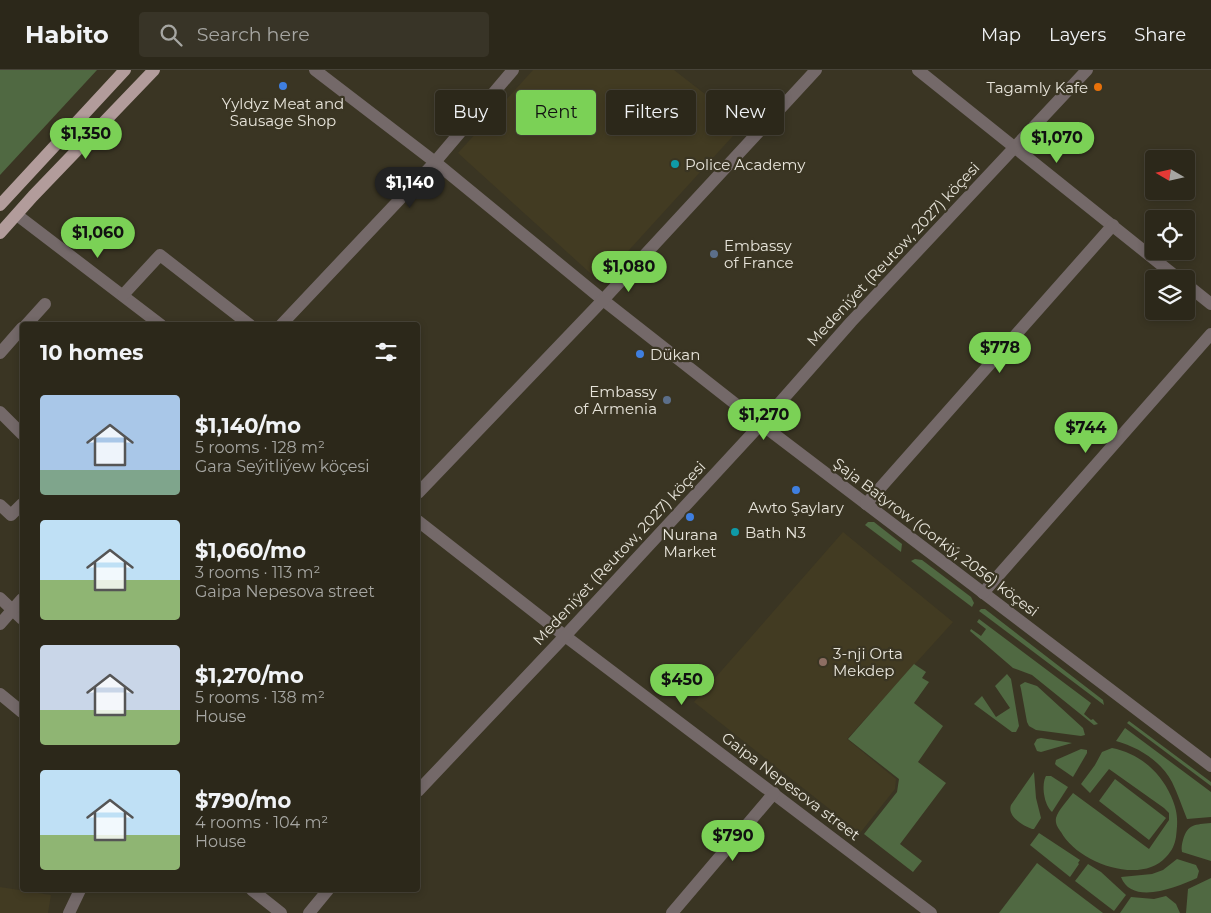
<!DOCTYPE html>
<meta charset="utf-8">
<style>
:root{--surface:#2c281a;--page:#383427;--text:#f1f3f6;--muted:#a6a6a2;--line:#484439;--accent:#7bd156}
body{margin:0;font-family:Montserrat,sans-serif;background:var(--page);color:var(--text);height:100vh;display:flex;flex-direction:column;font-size:19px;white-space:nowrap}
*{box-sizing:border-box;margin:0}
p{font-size:16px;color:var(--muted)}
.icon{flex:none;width:28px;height:28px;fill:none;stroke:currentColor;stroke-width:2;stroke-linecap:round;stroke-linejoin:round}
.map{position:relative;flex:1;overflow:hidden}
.panel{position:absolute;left:20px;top:252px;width:400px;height:570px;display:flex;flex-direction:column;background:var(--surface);border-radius:5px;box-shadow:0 2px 8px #0003,0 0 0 1px var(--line)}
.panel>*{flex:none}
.guide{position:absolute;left:435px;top:20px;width:475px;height:45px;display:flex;gap:10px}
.needle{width:32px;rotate:279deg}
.fabs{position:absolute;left:1145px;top:80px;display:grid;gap:10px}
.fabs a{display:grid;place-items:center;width:50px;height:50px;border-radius:5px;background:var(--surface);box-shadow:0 2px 8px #0003,0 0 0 1px var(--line);font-size:25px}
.price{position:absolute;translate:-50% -42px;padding:0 11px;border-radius:18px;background:var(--accent);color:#111;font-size:16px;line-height:32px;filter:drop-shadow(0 1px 2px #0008)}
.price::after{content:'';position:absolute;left:50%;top:30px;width:15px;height:11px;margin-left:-8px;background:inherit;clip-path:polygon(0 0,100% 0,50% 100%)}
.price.current{background:#222;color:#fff}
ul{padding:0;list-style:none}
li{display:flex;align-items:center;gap:15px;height:125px;padding:0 20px}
li span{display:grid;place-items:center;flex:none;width:140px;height:100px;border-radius:5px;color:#555}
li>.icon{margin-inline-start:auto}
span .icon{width:60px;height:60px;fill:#fffc;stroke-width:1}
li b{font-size:21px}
h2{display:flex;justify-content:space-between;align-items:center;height:60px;padding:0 20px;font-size:21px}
.pill{padding:0 18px;border-radius:5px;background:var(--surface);box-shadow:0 2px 8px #0003,0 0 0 1px var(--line);font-size:18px;line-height:45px}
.pill.current{background:var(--accent);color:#111}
header{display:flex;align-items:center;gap:30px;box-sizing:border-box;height:70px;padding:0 25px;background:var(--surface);border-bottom:1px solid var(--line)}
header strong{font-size:24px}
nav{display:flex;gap:28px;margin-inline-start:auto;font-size:18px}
.search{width:350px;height:45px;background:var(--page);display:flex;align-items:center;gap:12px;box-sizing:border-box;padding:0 18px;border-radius:5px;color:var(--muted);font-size:19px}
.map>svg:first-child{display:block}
.built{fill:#423b22}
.green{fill:#506942}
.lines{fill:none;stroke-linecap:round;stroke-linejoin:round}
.minor{stroke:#746969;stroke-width:12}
.major{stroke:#b29c9b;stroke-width:12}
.shop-dot{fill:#3f7fe0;stroke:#3a3523;stroke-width:2}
.food-dot{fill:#e8710a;stroke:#3a3523;stroke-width:2}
.culture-dot{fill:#0f9aa8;stroke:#3a3523;stroke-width:2}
.service-dot{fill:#5c6f8a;stroke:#3a3523;stroke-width:2}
.education-dot{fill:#8d6e63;stroke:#3a3523;stroke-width:2}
.labels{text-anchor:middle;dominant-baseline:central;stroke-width:4.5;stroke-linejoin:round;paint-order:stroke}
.poi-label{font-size:15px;fill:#e7e4da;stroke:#3a3523;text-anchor:start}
.street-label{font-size:15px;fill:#e7e4da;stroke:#3a3523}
</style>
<header>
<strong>Habito</strong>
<div class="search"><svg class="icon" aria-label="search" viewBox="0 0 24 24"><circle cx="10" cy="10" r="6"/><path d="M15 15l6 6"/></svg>Search here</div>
<nav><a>Map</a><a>Layers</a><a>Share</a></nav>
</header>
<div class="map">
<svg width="1211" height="843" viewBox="0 0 1211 843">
<rect width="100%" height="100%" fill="#3a3523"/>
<g class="built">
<polygon points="533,0 674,0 710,28 742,56 600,212 458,83"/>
<polygon points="843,462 953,552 847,669 896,709 895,719 860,763 694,632"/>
<polygon points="0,817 51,825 48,843 0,843"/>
</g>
<g class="green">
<polygon points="0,0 97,0 0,105"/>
<polygon points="868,452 874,452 902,474 901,482 865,455"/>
<polygon points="915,489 922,490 971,527 974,533 972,537 911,491"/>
<polygon points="981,539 985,539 1103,630 1104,635 979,541"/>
<polygon points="979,549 1091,633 1084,644 1091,650 1093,649 1098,654 1094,655 1032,605 1013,598 970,561 971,559 981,566 986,559 977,552"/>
<polygon points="914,594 926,602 922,608 929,612 914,633 943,656 918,692 946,713 900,774 922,791 913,802 864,764 897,722 899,709 848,669"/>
<polygon points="1007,604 1011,609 1019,656 1016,662 1012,662 974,634 982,626 996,647 1010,638 995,616"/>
<polygon points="1025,612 1037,616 1083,658 1085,665 1081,666 1036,660 1029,656 1027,652 1021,619 1020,615"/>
<polygon points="1129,651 1211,712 1211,716 1127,653"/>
<path d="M 1125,658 L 1211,722 L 1211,747 L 1187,749 C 1182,737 1178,724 1172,712 C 1161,691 1138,677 1116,671 Z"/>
<polygon points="1041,668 1072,673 1041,682 1037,681 1034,674 1037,669"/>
<path d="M 1112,678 C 1138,683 1160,701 1171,726 C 1178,742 1178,750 1176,767 C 1175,774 1172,781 1166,787 C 1140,816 1077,792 1061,762 C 1058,758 1055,754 1056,748 C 1058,740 1068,730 1073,723 L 1149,779 L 1169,750 L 1169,743 L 1164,738 L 1109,699 L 1090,723 L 1081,714 L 1095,695 L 1102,682 Z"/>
<polygon points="1081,679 1087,680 1087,683 1073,707 1057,696 1055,694 1056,690"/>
<path d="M 1034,702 L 1036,728 L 1041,748 L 1034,759 L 1032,759 C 1022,755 1007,746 1011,735 Z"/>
<path d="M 1046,706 L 1051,706 L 1068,717 L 1052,742 C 1044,735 1041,715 1046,706 Z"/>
<polygon points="1115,709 1166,748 1149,770 1099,731"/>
<path d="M 1211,753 L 1211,791 L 1182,782 C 1181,777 1182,774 1183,770 C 1188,753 1195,755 1211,753 Z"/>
<polygon points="1039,763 1080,790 1078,793 1079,794 1070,807 1030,775"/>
<path d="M 1177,789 L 1196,795 L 1199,801 L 1197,808 C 1177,817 1132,836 1121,807 L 1152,804 L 1163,800 Z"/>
<polygon points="1037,793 1103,843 999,843"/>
<polygon points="1088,794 1101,802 1126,825 1114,841 1075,811"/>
<polygon points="1211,808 1211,843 1186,843 1188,819"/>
<polygon points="1166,826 1176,834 1180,843 1120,843 1131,827 1154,829"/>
</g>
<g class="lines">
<g class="minor">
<polyline points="315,0 435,92 603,230 761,354 1211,696"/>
<polyline points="918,0 1179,209"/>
<polyline points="17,145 161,255"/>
<polyline points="1186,214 1211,234"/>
<polyline points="123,225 160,185 250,255"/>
<polyline points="26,255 45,234"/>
<polyline points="281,255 435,92 513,0"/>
<polyline points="0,283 22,258"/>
<polyline points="0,342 22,364"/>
<polyline points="418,423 603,230 816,0"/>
<polyline points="866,434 1113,155"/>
<polyline points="0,435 11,445 22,434"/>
<polyline points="418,451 565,566 931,843"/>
<polyline points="983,523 1211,264"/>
<polyline points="0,528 22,549"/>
<polyline points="0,554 22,529"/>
<polyline points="0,624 22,642"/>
<polyline points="418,721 565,566 761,354 851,252 1087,0"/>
<polyline points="252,820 281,843"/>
<polyline points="69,843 80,820"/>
<polyline points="309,843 328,820"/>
<polyline points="672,843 774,723"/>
</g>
<g class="major">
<polyline points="0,135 125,0"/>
<polyline points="0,163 33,126 154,0"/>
</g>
</g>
<g class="shop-dot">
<circle cx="283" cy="16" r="5"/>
<circle cx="640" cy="284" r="5"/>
<circle cx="796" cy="420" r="5"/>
<circle cx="690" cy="447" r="5"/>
</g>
<circle class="food-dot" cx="1098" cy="17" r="5"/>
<g class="culture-dot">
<circle cx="675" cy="94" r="5"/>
<circle cx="735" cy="462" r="5"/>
</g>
<g class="service-dot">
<circle cx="714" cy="184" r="5"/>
<circle cx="667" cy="330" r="5"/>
</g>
<circle class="education-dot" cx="823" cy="592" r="5"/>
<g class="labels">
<g class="poi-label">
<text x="1088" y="17" text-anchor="end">Tagamly Kafe</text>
<text x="283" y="33" text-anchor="middle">Yyldyz Meat and<tspan x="283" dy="17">Sausage Shop</tspan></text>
<text x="685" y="94">Police Academy</text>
<text x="724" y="175">Embassy<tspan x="724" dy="17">of France</tspan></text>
<text x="650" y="284">Dükan</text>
<text x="657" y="321" text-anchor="end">Embassy<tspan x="657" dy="17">of Armenia</tspan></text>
<text x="796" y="437" text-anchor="middle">Awto Şaylary</text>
<text x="745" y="462">Bath N3</text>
<text x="690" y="464" text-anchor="middle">Nurana<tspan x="690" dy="17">Market</tspan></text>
<text x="833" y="583">3-nji Orta<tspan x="833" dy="17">Mekdep</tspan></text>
</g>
<g class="street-label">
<text transform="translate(893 184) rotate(-47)">Medeniýet (Reutow, 2027) köçesi</text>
<text transform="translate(936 467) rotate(37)">Şaja Batyrow (Gorkiý, 2056) köçesi</text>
<text transform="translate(619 483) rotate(-47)">Medeniýet (Reutow, 2027) köçesi</text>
<text transform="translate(791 716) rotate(37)">Gaipa Nepesova street</text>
</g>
</g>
</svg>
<div class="fabs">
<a><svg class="needle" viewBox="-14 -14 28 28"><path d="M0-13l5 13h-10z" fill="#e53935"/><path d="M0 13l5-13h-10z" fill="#a6a6a2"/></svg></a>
<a><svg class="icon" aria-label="locate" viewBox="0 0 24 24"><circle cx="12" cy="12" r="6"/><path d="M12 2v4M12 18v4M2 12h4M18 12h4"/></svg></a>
<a><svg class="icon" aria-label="layers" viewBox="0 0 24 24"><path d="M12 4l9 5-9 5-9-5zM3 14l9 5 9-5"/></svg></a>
</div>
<b class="price" style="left:86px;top:90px">$1,350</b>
<b class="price" style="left:1057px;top:94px">$1,070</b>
<b class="price current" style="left:410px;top:139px">$1,140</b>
<b class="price" style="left:98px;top:189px">$1,060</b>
<b class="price" style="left:629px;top:223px">$1,080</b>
<b class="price" style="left:1000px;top:304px">$778</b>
<b class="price" style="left:764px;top:371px">$1,270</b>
<b class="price" style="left:1086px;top:384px">$744</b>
<b class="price" style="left:682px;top:636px">$450</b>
<b class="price" style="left:733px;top:792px">$790</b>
<div class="guide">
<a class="pill">Buy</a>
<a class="pill current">Rent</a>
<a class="pill">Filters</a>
<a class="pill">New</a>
</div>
<section class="panel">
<h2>10 homes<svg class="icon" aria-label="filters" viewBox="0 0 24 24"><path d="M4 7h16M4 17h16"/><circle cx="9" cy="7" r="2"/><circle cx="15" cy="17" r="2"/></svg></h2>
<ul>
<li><span style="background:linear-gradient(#a9c7e8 75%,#7fa58c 0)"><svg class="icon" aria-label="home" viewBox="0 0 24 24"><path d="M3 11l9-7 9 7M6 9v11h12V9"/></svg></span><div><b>$1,140/mo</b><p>5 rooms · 128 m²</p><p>Gara Seýitliýew köçesi</p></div></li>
<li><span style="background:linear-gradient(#bfe0f5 60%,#8fb573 0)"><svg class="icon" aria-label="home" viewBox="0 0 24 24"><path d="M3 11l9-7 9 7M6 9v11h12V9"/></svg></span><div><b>$1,060/mo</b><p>3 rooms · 113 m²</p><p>Gaipa Nepesova street</p></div></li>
<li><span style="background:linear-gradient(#c9d6e8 65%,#8fb573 0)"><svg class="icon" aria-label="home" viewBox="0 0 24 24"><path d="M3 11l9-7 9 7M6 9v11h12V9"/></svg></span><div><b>$1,270/mo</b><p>5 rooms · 138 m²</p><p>House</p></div></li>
<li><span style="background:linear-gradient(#bfe0f5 65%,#8fb573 0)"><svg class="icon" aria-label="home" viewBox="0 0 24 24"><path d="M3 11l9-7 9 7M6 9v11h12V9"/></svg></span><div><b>$790/mo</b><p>4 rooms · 104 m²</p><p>House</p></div></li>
</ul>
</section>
</div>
